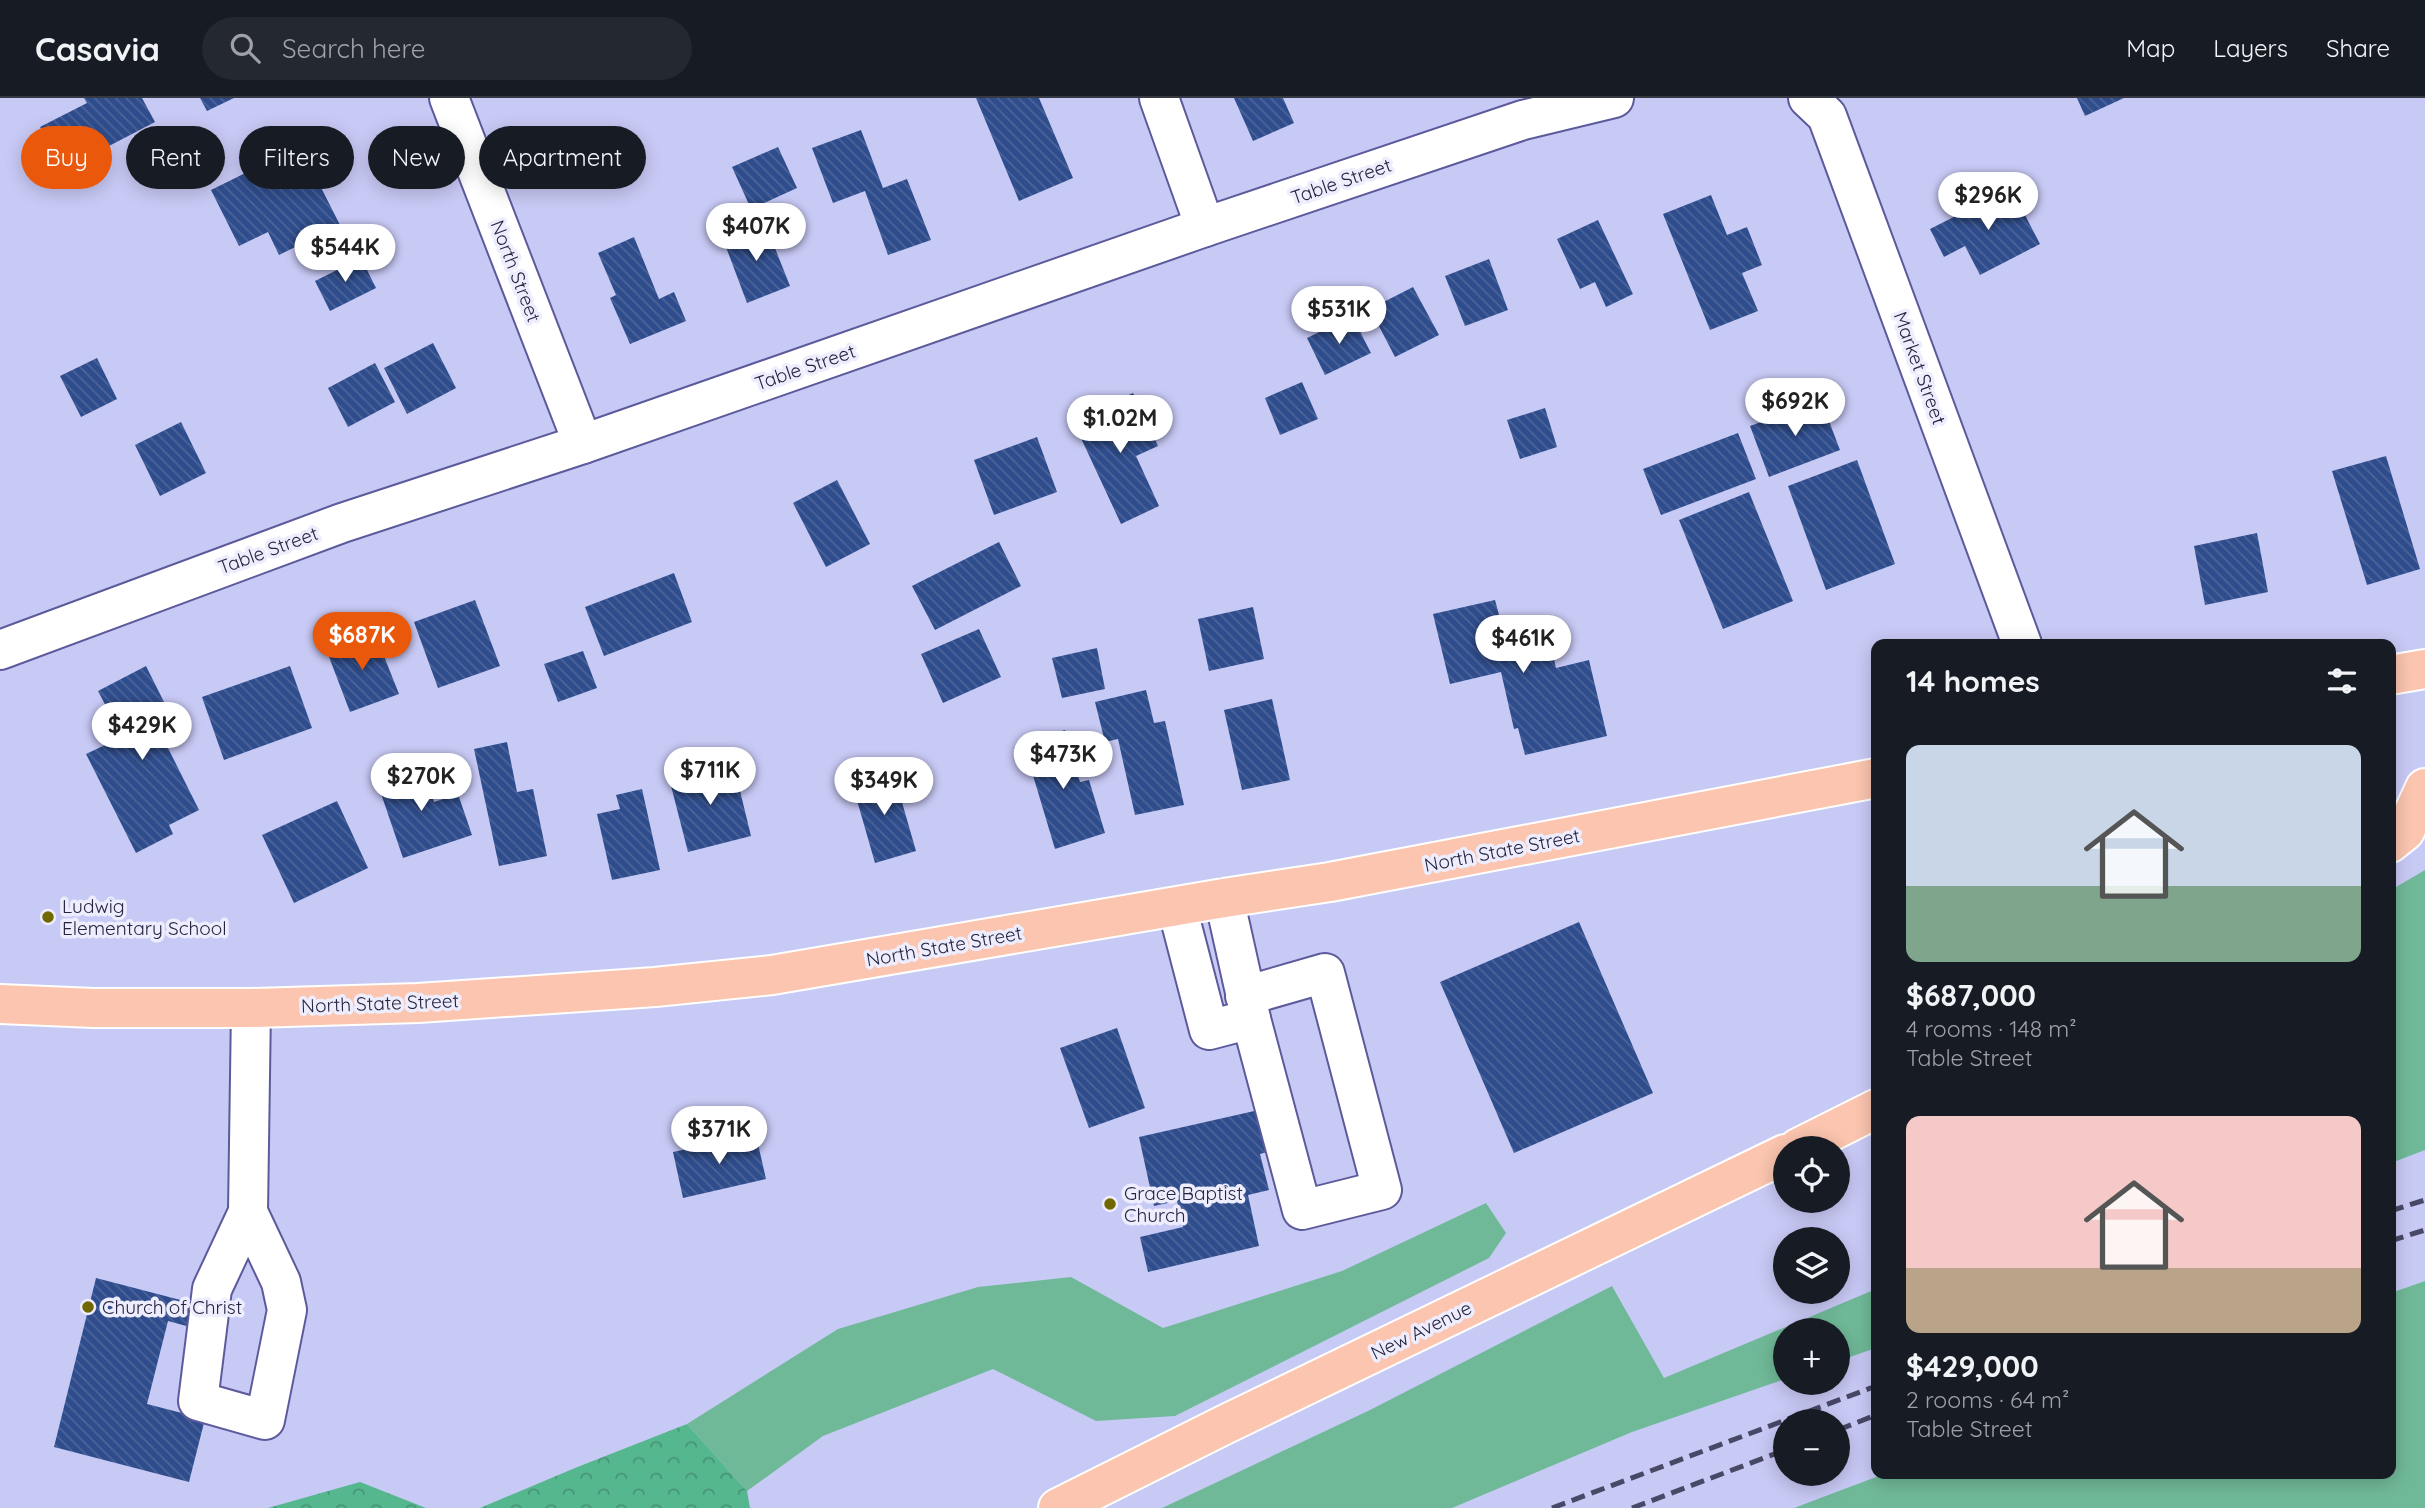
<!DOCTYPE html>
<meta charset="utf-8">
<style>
:root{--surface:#171b24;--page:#242831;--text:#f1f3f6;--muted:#9ea1a6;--line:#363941;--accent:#ea580c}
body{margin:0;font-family:Quicksand,sans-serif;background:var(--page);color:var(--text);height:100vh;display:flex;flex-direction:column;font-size:26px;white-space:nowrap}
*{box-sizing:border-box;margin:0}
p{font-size:23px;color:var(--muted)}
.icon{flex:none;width:38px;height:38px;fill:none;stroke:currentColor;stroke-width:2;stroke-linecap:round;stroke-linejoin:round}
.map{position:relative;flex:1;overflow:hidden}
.side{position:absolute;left:1871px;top:541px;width:525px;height:840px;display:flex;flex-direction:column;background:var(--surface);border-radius:14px;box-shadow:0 4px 18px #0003}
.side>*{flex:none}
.hud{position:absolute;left:21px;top:28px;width:665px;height:63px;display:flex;gap:14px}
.buttons{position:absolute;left:1773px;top:1038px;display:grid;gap:14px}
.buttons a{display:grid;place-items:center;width:77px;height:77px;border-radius:50%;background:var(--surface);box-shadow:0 4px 18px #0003;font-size:35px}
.price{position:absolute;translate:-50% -60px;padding:0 16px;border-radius:24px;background:#fff;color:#222;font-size:23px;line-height:46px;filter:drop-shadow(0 2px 4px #0008)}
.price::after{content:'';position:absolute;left:50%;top:42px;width:21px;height:16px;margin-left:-10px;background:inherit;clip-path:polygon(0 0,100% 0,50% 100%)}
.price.selected{background:var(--accent);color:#fff}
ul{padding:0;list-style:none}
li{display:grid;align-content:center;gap:14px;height:371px;padding:0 35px}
li span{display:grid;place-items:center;height:217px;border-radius:14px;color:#555}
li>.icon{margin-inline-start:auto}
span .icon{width:126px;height:126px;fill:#fffc;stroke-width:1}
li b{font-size:30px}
h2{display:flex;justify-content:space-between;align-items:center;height:84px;padding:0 35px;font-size:30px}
.tag{padding:0 24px;border-radius:32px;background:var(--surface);box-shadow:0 4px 18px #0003;font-size:24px;line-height:63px}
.tag.selected{background:var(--accent);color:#fff}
header{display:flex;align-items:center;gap:42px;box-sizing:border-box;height:98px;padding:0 35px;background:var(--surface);border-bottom:2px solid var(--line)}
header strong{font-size:33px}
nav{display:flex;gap:38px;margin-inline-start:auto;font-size:24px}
.search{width:490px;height:63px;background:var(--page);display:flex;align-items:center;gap:18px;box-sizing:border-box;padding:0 24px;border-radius:38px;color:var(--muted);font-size:26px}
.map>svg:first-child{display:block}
.green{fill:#70b998}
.forest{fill:url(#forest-crowns)}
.building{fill:url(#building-back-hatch)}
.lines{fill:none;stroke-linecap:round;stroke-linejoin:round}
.minor-casing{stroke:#5c5a9b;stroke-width:42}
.major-casing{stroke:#fff;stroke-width:42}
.minor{stroke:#fff;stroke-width:38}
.major{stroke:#fbc5af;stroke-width:38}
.rail{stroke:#484867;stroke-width:5;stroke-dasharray:14 7;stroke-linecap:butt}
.poi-dot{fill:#706700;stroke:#ededfd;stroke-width:2.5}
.labels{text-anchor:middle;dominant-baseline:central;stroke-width:7;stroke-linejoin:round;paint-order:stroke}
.street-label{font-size:19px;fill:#262541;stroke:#ededfd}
.poi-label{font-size:19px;fill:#262541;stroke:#ededfd;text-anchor:start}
</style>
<header>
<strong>Casavia</strong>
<div class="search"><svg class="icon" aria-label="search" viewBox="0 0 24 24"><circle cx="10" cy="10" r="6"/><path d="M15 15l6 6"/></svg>Search here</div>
<nav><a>Map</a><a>Layers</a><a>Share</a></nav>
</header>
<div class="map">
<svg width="2425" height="1410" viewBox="0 0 2425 1410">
<defs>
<pattern id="forest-crowns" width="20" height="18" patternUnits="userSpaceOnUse" patternTransform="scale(1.75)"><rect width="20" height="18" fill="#55b78e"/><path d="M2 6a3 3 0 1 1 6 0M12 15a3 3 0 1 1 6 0" fill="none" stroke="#469576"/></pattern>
<pattern id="building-back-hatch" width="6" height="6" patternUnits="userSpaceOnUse" patternTransform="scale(1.75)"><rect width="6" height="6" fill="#2f4d8d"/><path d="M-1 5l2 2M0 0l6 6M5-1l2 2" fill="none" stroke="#4c6498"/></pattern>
</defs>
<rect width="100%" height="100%" fill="#c8caf6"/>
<g class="green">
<polygon points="2425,772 2425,1052 2391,1065 2391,792"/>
<polygon points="1486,1105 1506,1135 1489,1160 1175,1318 1096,1323 993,1271 823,1338 747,1393 687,1326 838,1231 978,1189 1071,1179 1163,1230 1342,1173"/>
<polygon points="2425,1183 2425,1410 1794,1410 1884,1376 2390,1376 2391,1195"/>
<polygon points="1612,1188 1664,1280 1876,1191 1876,1250 1838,1263 1838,1232 1785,1232 1785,1281 1632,1334 1452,1410 1162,1410 1370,1312"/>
</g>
<g class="forest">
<polygon points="687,1326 747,1393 750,1410 480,1410 575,1370"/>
<polygon points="360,1384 426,1410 268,1410"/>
</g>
<g class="building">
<polygon points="84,0 142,0 155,24 63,72 40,29 87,5"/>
<polygon points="200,0 234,0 207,13"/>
<polygon points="976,0 1039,0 1073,80 1019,103"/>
<polygon points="1234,0 1283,0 1294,25 1253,43"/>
<polygon points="2077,0 2124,0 2085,18"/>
<polygon points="861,32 883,90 907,81 931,142 888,157 865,93 833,105 812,50"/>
<polygon points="300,48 340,127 279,157 268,134 239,148 211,92"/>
<polygon points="778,49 797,90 751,111 732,69"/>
<polygon points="2011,90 2040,146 1980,177 1965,148 1944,159 1930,131"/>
<polygon points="1711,97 1727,137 1747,129 1762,167 1742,175 1758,213 1710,232 1663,116"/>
<polygon points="1598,122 1633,196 1606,209 1595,184 1580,191 1557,141"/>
<polygon points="765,125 790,188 747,205 723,141"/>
<polygon points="634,139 659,201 674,194 686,223 630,246 610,200 616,197 598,155"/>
<polygon points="361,160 376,190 330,213 315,183"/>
<polygon points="1489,161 1508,212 1465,228 1445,178"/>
<polygon points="1413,189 1439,237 1395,259 1370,211"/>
<polygon points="1352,218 1371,255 1325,277 1307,240"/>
<polygon points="433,245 456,290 407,316 384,270"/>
<polygon points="97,260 117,301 81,319 60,278"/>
<polygon points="375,265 395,304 348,329 328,290"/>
<polygon points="1302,284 1318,321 1280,337 1265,300"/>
<polygon points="1133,295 1158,348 1136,358 1159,408 1121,426 1073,323"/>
<polygon points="1821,302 1840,352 1769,379 1750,328"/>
<polygon points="1545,310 1557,349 1520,361 1507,322"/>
<polygon points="181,324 206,375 160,398 135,347"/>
<polygon points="1738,335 1756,381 1661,417 1643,371"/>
<polygon points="1037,339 1057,394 994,417 974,362"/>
<polygon points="2386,358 2420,471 2367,487 2332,373"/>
<polygon points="1857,362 1895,466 1826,492 1788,388"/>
<polygon points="837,382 870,446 826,469 793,405"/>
<polygon points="1749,394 1793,503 1723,531 1679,422"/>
<polygon points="2257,435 2268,494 2205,507 2194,448"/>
<polygon points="999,444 1021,488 935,532 912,488"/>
<polygon points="674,475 692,524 604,558 585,509"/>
<polygon points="475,502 500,568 438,590 414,524"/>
<polygon points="1495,502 1502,528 1544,518 1556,570 1589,562 1607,638 1525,657 1518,630 1514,631 1501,574 1450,586 1433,516"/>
<polygon points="1253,509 1264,561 1209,573 1198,521"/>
<polygon points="979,531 1001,579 943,605 921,556"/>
<polygon points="374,533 399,596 350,614 326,551"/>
<polygon points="1097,550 1105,591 1062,600 1052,560"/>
<polygon points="583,553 597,590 558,604 544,566"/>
<polygon points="146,568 180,636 165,644 199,712 169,727 173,736 136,755 86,656 122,639 98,593"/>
<polygon points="290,568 312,630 224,662 202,599"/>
<polygon points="1146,592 1154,625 1165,623 1184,707 1135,717 1118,641 1105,644 1095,604"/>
<polygon points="1272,601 1290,682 1242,692 1224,612"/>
<polygon points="1065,632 1080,684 1089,682 1105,735 1055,751 1023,644"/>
<polygon points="507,644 517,694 533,691 547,758 499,768 474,651"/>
<polygon points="733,664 751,738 688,754 669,680"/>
<polygon points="422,666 434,704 458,696 472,737 403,760 376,681"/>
<polygon points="893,673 916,753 875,765 852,685"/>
<polygon points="642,691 660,772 612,782 597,716 620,711 616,697"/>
<polygon points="337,703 368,770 294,805 262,737"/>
<polygon points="1579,824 1653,995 1514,1055 1440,884"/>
<polygon points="1117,930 1145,1010 1089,1030 1060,950"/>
<polygon points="1272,1009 1282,1050 1260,1056 1269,1092 1248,1097 1259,1148 1148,1174 1140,1139 1183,1129 1177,1103 1154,1108 1139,1039"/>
<polygon points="756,1037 766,1081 683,1100 673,1054"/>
<polygon points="96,1180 196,1206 190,1229 168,1223 147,1306 205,1321 189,1384 54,1349"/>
</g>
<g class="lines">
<defs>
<g id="minor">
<polyline points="449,0 583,346"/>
<polyline points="1159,0 1205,129"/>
<polyline points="1808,0 1827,18 2022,546"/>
<polyline points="0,552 342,425 583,346 1205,129 1523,22 1614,0"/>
<polyline points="1224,800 1251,921"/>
<polyline points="1177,809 1209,932 1251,921 1302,1112 1382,1092 1325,875 1245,898"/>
<polyline points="248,1114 212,1191 198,1303 265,1322 287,1212 281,1184 248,1114 251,910"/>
</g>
<g id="major">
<polyline points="2390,577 2425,571"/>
<polyline points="2390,745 2405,733 2425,690"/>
<polyline points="0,906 94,910 251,910 418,905 655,889 772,877 1224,800 1330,784 1876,680"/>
<polyline points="1798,1050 1876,1011"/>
<polyline points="1058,1410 1226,1326 1785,1056"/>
</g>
</defs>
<use href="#minor" class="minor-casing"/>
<use href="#major" class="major-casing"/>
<use href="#minor" class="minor"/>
<use href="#major" class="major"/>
<g class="rail">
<polyline points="2390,1113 2425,1102"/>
<polyline points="2390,1143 2425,1132"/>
<polyline points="1838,1332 1876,1317"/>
<polyline points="1552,1410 1876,1288"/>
<polyline points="1632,1410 1785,1352"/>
</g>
</g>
<g class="poi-dot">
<circle cx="48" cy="819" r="7"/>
<circle cx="1110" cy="1106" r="7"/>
<circle cx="88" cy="1209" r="7"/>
</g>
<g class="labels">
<g class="street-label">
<text transform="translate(1341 83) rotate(-19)">Table Street</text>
<text transform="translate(516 173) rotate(69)">North Street</text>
<text transform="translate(805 269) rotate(-19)">Table Street</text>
<text transform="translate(1920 270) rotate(70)">Market Street</text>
<text transform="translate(268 452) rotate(-20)">Table Street</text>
<text transform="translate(1502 752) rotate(-11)">North State Street</text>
<text transform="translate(944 848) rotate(-10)">North State Street</text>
<text transform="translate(380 905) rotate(-2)">North State Street</text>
<text transform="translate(1421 1232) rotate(-26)">New Avenue</text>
</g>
<g class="poi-label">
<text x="62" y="808">Ludwig<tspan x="62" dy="22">Elementary School</tspan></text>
<text x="1124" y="1095">Grace Baptist<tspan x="1124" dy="22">Church</tspan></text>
<text x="102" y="1209">Church of Christ</text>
</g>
</g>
</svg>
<div class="buttons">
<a><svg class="icon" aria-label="locate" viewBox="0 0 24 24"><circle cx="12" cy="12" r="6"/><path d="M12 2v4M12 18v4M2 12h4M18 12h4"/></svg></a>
<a><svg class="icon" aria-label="layers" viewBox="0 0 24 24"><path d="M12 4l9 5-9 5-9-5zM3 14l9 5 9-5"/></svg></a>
<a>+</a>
<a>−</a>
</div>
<b class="price" style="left:1988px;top:134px">$296K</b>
<b class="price" style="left:756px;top:165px">$407K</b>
<b class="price" style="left:345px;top:186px">$544K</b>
<b class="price" style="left:1339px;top:248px">$531K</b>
<b class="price" style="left:1795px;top:340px">$692K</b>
<b class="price" style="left:1120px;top:357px">$1.02M</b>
<b class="price selected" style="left:362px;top:574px">$687K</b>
<b class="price" style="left:1523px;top:577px">$461K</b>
<b class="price" style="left:142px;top:664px">$429K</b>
<b class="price" style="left:1063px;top:693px">$473K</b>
<b class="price" style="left:710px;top:709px">$711K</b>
<b class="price" style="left:421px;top:715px">$270K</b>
<b class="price" style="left:884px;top:719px">$349K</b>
<b class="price" style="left:719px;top:1068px">$371K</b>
<div class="hud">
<a class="tag selected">Buy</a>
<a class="tag">Rent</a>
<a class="tag">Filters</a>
<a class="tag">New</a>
<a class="tag">Apartment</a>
</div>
<section class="side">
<h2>14 homes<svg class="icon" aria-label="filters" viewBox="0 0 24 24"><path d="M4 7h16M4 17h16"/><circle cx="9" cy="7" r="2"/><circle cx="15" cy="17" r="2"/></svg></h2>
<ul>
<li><span style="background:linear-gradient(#c9d6e8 65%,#7fa58c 0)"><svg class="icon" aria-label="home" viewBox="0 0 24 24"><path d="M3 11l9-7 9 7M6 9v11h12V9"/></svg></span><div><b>$687,000</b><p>4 rooms · 148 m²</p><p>Table Street</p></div></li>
<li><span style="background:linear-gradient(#f6c9c9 70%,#b9a48a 0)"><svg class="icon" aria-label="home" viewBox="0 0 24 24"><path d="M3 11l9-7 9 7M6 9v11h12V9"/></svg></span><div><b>$429,000</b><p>2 rooms · 64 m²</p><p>Table Street</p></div></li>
</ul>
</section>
</div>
